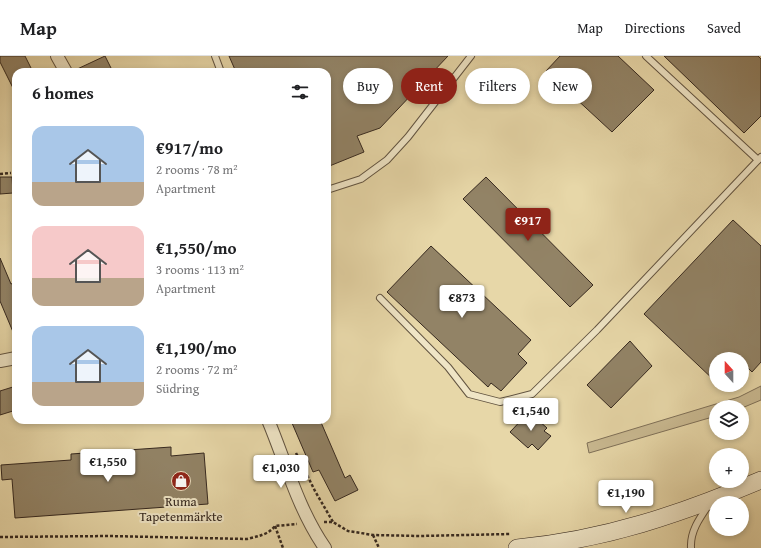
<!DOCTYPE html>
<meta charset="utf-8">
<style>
:root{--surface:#fff;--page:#f6f6f6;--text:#202124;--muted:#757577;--line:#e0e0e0;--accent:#8f2418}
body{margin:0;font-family:"Gentium Book Plus",serif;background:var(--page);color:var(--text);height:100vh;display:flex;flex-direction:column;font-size:15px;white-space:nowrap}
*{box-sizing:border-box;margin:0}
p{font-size:13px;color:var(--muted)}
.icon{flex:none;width:22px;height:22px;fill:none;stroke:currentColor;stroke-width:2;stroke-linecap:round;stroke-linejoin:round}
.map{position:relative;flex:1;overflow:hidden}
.drawer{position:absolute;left:12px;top:12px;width:319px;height:356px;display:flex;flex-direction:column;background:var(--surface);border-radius:12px;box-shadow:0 2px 6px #0003}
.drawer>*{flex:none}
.top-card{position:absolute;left:343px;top:12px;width:358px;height:36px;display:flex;gap:8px}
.needle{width:26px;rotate:339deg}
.buttons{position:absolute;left:709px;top:296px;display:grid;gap:8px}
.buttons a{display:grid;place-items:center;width:40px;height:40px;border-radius:50%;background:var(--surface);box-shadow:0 2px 6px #0003;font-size:20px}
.price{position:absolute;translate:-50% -34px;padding:0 9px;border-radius:4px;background:#fff;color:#222;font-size:13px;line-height:26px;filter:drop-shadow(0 1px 2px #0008)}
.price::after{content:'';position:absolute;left:50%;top:24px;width:12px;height:9px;margin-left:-6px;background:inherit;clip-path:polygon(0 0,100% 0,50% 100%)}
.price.current{background:var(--accent);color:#fff}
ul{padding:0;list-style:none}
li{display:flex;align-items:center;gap:12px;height:100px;padding:0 20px}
li span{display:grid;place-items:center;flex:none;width:112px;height:80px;border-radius:12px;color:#555}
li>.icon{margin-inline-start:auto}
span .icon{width:48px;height:48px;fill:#fffc;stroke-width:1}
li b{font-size:17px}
h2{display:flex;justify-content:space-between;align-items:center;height:48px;padding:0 20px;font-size:17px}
.tag{padding:0 14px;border-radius:18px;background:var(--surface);box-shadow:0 2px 6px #0003;font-size:14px;line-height:36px}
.tag.current{background:var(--accent);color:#fff}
header{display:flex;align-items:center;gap:24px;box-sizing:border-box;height:56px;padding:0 20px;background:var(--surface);border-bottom:1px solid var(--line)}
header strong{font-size:19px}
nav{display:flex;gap:22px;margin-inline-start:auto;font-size:14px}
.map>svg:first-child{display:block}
.green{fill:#c9b991;stroke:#7f7058}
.building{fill:#928366;stroke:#35281f}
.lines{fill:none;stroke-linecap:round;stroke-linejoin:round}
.service-casing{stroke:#625441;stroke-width:8}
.minor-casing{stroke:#625441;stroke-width:14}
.secondary-casing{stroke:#35281f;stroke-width:18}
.path{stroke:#35281f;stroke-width:2.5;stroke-dasharray:3 2;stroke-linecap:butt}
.service{stroke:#efe5c6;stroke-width:6}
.minor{stroke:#efe5c6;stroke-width:12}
.secondary{stroke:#efe5c6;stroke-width:17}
.labels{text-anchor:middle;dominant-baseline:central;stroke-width:4;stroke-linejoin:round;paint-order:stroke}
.poi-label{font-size:13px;fill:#35281f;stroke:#efe5c6}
</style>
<header>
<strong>Map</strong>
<nav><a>Map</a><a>Directions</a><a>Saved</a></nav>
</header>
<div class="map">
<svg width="761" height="492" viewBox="0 0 761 492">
<rect width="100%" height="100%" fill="#e7d7a8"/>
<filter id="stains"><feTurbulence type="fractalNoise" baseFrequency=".005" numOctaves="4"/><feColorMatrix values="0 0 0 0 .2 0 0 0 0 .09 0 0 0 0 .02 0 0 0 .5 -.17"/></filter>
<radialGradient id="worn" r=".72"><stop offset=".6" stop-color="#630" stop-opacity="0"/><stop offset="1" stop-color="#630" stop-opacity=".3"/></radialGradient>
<polygon class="green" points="761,330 761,344 742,352 742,351 716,351 716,360 589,397 587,387 739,341"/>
<g class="building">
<polygon points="0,0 25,0 33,16 16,16 16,38 0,6"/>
<polygon points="105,0 113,16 73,16 73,15"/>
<polygon points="229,0 448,0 380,72 357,80 364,96 327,111 327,16 236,16"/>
<polygon points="560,0 618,0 654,34 612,76 546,15"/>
<polygon points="664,0 758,0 761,3 761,60 744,77"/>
<polygon points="0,121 12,121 13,137 0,138"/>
<polygon points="486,121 593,229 570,251 463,143"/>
<polygon points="733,164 761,190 761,306 752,316 742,306 742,303 716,303 716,326 644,258"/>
<polygon points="431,190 531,284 518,298 527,307 501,335 491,327 488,331 387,236"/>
<polygon points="0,202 11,228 16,226 16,283 0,245"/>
<polygon points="630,285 652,310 611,352 587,329"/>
<polygon points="16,330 16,354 0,359 0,335"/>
<polygon points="529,356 547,372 544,375 551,380 538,394 532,388 528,392 510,376"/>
<polygon points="298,364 320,364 345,422 350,419 358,434 335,445 319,414 313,416 292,367"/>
<polygon points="171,391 171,400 204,397 208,448 15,462 12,423 2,424 1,409 71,404 71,398"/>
</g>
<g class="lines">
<defs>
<g id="service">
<polyline points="215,0 221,16"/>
<polyline points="646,0 758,104"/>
<polyline points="327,134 361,123 387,104 408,81 471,0"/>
<polyline points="380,242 448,311 469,338 500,346 532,338 597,274 761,101"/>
<path d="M 691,492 C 690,476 699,463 708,450"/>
</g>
<g id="minor">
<polyline points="57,0 66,16"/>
<polyline points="0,305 16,302"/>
<path d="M 268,364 C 286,407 298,453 325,492"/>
</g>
<path id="secondary" d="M 517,492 C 604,484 681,458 761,424"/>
</defs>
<use href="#service" class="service-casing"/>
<use href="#minor" class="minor-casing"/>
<use href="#secondary" class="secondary-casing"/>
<g class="path">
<polyline points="0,118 11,117"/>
<polyline points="296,397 315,435 333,466"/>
<polyline points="324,466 333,466 348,475 373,479 420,480 510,478"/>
<polyline points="275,470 283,492"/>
<polyline points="373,479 379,492"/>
<path d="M 0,481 L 109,480 L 247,483 C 258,480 268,479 275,470 L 297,468"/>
</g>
<use href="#service" class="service"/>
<use href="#minor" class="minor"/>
<use href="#secondary" class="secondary"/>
</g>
<defs>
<symbol id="shop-disc" viewBox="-11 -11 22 22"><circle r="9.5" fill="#8f2418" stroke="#efe5c6"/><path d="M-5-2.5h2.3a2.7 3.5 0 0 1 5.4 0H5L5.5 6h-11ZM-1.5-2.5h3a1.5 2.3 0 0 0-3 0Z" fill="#fff"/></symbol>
</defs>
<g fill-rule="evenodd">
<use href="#shop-disc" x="170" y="414" width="22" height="22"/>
</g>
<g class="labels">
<g class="poi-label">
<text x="181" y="445">Ruma<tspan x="181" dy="15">Tapetenmärkte</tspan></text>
</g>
</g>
<rect width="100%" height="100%" filter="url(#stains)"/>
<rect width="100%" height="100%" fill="url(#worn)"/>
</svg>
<div class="buttons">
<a><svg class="needle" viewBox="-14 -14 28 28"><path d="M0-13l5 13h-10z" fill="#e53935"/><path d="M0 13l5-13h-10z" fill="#757577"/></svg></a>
<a><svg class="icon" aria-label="layers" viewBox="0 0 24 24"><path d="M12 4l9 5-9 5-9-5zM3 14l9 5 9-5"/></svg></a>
<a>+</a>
<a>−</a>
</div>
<b class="price current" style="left:528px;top:186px">€917</b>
<b class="price" style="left:462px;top:263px">€873</b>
<b class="price" style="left:531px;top:376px">€1,540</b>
<b class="price" style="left:108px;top:427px">€1,550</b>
<b class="price" style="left:281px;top:433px">€1,030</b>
<b class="price" style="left:626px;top:458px">€1,190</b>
<div class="top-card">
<a class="tag">Buy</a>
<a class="tag current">Rent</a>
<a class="tag">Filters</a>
<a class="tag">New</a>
</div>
<section class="drawer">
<h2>6 homes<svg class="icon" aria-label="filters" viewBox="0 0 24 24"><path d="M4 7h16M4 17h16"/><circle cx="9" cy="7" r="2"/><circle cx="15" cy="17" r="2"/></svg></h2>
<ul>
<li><span style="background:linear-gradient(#a9c7e8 70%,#b9a48a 0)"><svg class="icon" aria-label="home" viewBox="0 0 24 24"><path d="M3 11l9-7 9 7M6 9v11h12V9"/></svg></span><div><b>€917/mo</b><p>2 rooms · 78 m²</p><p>Apartment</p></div></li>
<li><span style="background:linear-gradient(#f6c9c9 65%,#b9a48a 0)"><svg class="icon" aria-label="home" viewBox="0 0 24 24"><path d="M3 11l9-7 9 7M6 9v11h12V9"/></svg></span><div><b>€1,550/mo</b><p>3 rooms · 113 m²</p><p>Apartment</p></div></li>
<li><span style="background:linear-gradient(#a9c7e8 70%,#b9a48a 0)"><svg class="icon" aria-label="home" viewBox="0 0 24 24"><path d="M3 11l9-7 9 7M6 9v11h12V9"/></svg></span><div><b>€1,190/mo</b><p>2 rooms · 72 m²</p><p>Südring</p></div></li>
</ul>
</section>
</div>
